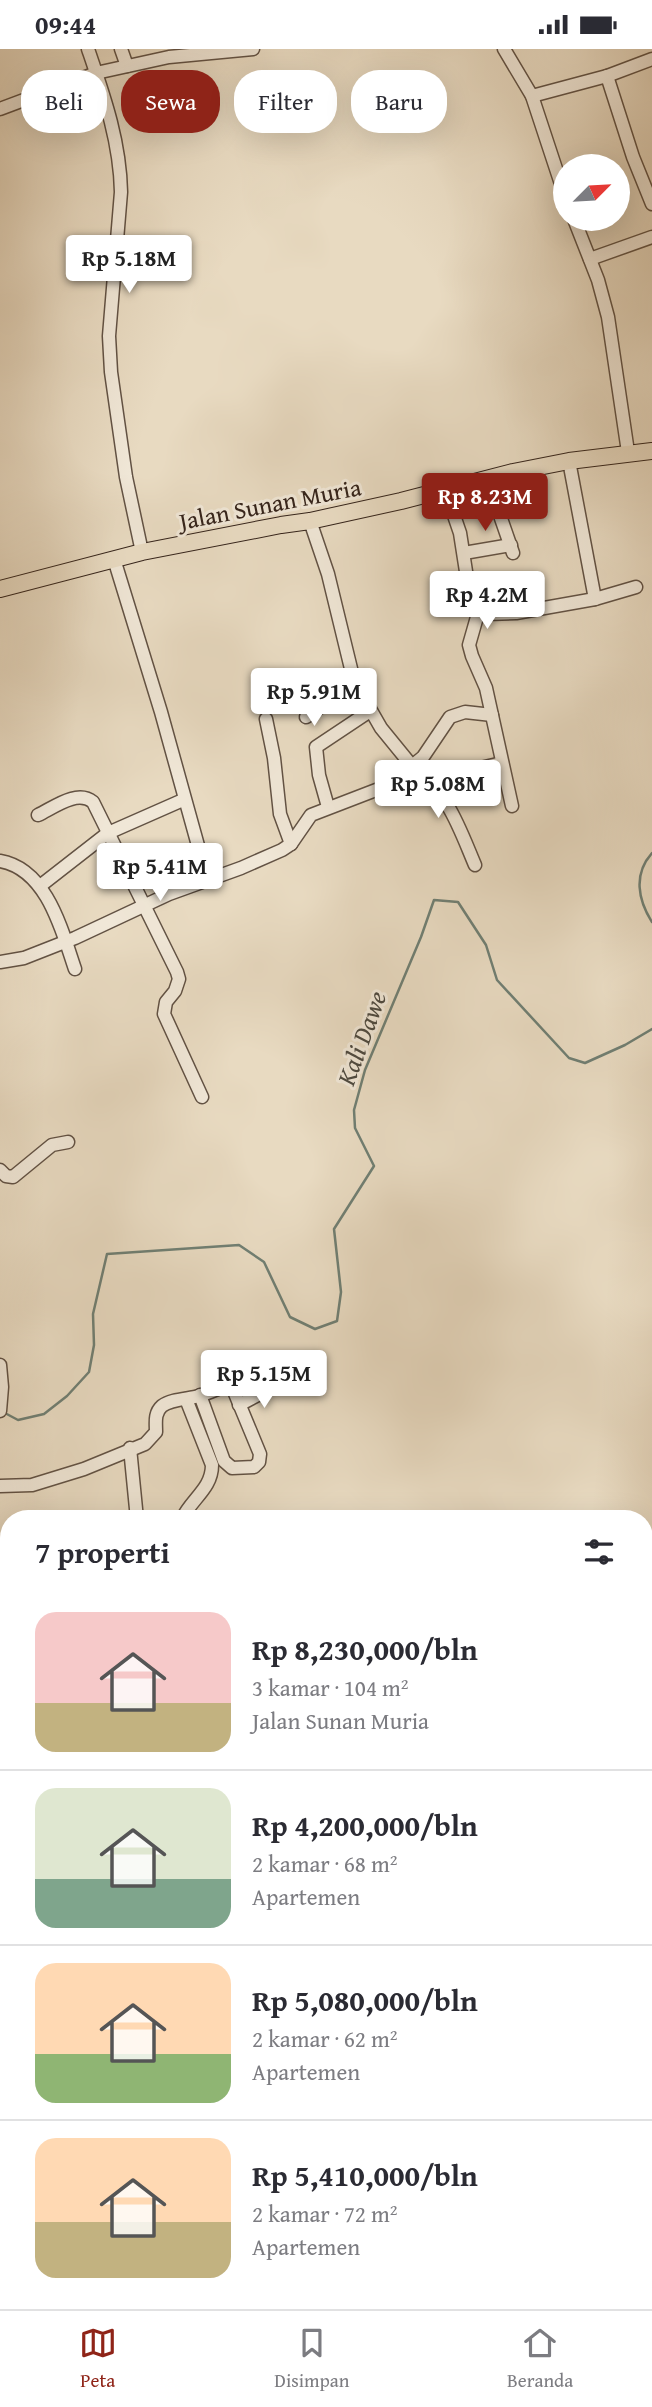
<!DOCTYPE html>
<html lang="id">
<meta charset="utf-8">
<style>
:root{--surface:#fff;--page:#f2f2f3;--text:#2b2b33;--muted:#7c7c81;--line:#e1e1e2;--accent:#8f2418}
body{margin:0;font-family:"Gentium Book Plus",serif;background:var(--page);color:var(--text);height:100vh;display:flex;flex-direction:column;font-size:26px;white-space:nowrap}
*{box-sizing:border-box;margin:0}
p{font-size:23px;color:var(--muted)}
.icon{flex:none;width:38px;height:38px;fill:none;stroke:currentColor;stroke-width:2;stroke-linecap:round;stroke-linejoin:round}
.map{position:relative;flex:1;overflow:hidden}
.sheet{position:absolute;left:0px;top:1461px;width:653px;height:800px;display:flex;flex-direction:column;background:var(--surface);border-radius:28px 28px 0 0;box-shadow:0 7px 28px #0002}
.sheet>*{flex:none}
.top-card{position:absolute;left:21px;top:21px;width:611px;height:63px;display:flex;gap:14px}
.needle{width:46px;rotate:66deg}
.tools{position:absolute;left:553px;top:105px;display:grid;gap:14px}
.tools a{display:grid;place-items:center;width:77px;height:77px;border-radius:50%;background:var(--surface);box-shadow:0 7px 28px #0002;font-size:35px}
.price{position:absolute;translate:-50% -60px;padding:0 16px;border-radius:7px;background:#fff;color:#222;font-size:23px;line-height:46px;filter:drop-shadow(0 2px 4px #0008)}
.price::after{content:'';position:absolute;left:50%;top:42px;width:21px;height:16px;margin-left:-10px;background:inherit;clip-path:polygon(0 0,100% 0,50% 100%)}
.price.current{background:var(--accent);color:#fff}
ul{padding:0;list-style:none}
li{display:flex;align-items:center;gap:21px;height:175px;padding:0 35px}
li+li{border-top:2px solid var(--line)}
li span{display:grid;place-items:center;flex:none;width:196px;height:140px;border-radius:21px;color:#555}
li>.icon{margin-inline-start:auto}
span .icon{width:84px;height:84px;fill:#fffc;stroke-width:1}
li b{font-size:30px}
h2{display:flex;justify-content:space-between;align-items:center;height:84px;padding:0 35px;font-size:30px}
.pill{padding:0 24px;border-radius:28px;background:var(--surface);box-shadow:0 7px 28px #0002;font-size:24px;line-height:63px}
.pill.current{background:var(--accent);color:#fff}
.status{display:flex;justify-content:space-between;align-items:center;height:49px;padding:0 35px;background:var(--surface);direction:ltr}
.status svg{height:19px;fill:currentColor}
.tab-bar{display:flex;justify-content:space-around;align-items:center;height:98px;border-top:2px solid var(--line);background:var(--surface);font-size:19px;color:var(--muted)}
.tab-bar a{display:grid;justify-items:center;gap:4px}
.tab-bar .current{color:var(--accent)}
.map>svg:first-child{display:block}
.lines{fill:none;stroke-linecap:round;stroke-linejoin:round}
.stream{stroke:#707f73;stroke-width:2.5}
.minor-casing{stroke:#625244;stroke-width:15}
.major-casing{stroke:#35241b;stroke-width:18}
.minor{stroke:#f0e7d7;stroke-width:12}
.major{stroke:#e8dac1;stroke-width:16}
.labels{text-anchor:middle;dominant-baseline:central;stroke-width:6;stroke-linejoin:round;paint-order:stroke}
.street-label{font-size:24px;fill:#35241b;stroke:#f0e7d7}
.water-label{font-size:26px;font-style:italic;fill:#4e4a40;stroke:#f0e7d7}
</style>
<div class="status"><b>09:44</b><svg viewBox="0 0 49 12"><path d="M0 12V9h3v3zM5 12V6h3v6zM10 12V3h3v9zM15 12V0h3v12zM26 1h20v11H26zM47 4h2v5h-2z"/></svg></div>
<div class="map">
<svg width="652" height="2260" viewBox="0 0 652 2260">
<rect width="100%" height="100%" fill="#e8dac1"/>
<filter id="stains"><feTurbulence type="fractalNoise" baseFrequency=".00286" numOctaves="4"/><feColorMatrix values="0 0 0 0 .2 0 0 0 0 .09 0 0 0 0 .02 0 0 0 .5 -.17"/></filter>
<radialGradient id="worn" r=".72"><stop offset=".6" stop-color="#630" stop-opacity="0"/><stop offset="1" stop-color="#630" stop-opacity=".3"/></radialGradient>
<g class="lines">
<g class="stream">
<path d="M 652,804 C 633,825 638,851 652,873"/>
<polyline points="3,1363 18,1371 44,1365 67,1347 89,1323 94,1296 93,1265 107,1205 239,1196 264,1213 290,1268 315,1280 337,1272 341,1243 334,1180 374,1117 355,1079 354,1061 365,1021 421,888 434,851 458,853 486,896 497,931 569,1009 585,1014 625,996 652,980"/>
<polyline points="644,2139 652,2120"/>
<polyline points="484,2260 494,2252"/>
</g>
<defs>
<g id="minor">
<path d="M 88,0 C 104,47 120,92 121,143 L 109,287 L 111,323 L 126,428 L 142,503"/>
<polyline points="121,0 127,17"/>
<polyline points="504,0 532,47 565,147"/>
<polyline points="607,27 633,108 652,155"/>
<polyline points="532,47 607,27 652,10"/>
<polyline points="0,60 96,24 169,8 253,0"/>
<polyline points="574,170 598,231 608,268 628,403"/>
<polyline points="590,210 652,188"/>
<polyline points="569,412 595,550"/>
<polyline points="487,429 513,504"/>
<polyline points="445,440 460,484 470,548 479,561 486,565 516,564 595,550 636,538"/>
<polyline points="464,504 511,496"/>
<polyline points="114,510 161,663 207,829"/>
<polyline points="479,561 469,596 472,607 486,639 512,757"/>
<polyline points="306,668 326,654 332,644 354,632"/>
<polyline points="266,670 274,709 280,765 291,795"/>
<polyline points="429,731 502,714"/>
<polyline points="328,758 319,726 316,698 370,662"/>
<path d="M 38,766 C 53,759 77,740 93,753 L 177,923 L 179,930 L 175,942 L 166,953 L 164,965 L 202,1048"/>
<path d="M 0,812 C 47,820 62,882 75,920"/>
<path d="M 475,816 C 456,771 450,749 412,717 L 423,708 L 450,668 L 465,663 L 492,666"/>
<polyline points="40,837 108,784 183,751"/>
<polyline points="0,913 24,909 75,889 169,845 241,819 282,801 291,795 311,766 389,736 412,717 381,679 354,632 328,525 310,472"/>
<polyline points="0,1121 6,1127 13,1128 52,1096 68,1093"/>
<polyline points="0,1316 2,1338 0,1362"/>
<polyline points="200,1346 224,1412 232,1419 254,1418 259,1413 260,1405 231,1335"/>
<polyline points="239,1356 273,1338"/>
<polyline points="130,1399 137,1470"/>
<path d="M 0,1437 L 32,1436 L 84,1420 L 145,1395 L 156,1383 C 156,1374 154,1364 162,1357 C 171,1350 188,1350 199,1347 C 224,1339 248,1327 271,1315"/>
<path d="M 182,1470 C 191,1450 212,1440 212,1416 L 186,1350"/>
<polyline points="0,1502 4,1509 9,1512"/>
<polyline points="644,1510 652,1501"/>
<polyline points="0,1608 9,1605"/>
<polyline points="0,1695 9,1717"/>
<polyline points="0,1801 9,1797"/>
<polyline points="644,1841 652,1836"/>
<polyline points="644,1925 652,1938"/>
<polyline points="644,1981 652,1973"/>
<polyline points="0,2107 9,2104"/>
<polyline points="118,2260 122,2252"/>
</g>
<polyline id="major" points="0,540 142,503 281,476 310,472 401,452 513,423 569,412 652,402"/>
</defs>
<use href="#minor" class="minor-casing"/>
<use href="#major" class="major-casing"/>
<use href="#minor" class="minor"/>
<use href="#major" class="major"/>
</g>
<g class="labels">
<g class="street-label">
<text transform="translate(270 455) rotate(-11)">Jalan Sunan Muria</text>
</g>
<g class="water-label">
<text transform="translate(361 989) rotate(-70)">Kali Dawe</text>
</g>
</g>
<rect width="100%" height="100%" filter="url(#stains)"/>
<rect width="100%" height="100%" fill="url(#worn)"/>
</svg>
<div class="tools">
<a><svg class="needle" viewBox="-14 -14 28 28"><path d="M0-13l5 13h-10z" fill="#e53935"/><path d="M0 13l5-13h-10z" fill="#7c7c81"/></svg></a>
</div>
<b class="price" style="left:129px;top:246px">Rp 5.18M</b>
<b class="price current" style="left:485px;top:484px">Rp 8.23M</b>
<b class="price" style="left:487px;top:582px">Rp 4.2M</b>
<b class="price" style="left:314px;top:679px">Rp 5.91M</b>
<b class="price" style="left:438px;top:771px">Rp 5.08M</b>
<b class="price" style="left:160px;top:854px">Rp 5.41M</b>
<b class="price" style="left:264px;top:1361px">Rp 5.15M</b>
<div class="top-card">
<a class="pill">Beli</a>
<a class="pill current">Sewa</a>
<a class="pill">Filter</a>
<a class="pill">Baru</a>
</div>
<section class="sheet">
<h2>7 properti<svg class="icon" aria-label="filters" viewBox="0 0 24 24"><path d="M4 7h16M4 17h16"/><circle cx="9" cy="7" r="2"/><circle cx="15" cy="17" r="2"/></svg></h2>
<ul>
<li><span style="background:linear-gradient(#f6c9c9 65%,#c2b280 0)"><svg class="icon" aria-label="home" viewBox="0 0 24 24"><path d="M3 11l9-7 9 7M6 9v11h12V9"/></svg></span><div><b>Rp 8,230,000/bln</b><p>3 kamar · 104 m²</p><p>Jalan Sunan Muria</p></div></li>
<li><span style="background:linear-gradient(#dfe7d0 65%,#7fa58c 0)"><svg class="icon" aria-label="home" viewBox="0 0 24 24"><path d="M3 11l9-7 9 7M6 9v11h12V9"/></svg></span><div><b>Rp 4,200,000/bln</b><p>2 kamar · 68 m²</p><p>Apartemen</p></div></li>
<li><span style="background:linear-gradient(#ffd9b3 65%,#8fb573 0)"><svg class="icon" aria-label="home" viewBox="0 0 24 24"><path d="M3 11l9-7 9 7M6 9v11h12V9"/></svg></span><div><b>Rp 5,080,000/bln</b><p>2 kamar · 62 m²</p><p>Apartemen</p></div></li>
<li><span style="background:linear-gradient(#ffd9b3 60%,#c2b280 0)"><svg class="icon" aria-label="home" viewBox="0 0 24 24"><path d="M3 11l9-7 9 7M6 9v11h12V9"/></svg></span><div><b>Rp 5,410,000/bln</b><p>2 kamar · 72 m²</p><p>Apartemen</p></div></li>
</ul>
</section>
</div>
<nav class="tab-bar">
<a class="current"><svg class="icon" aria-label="map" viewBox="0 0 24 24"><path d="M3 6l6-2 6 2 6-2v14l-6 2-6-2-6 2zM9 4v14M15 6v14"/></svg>Peta</a>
<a><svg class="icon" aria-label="saved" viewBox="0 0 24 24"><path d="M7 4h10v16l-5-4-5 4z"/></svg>Disimpan</a>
<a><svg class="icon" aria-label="home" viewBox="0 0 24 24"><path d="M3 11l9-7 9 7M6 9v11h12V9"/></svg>Beranda</a>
</nav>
